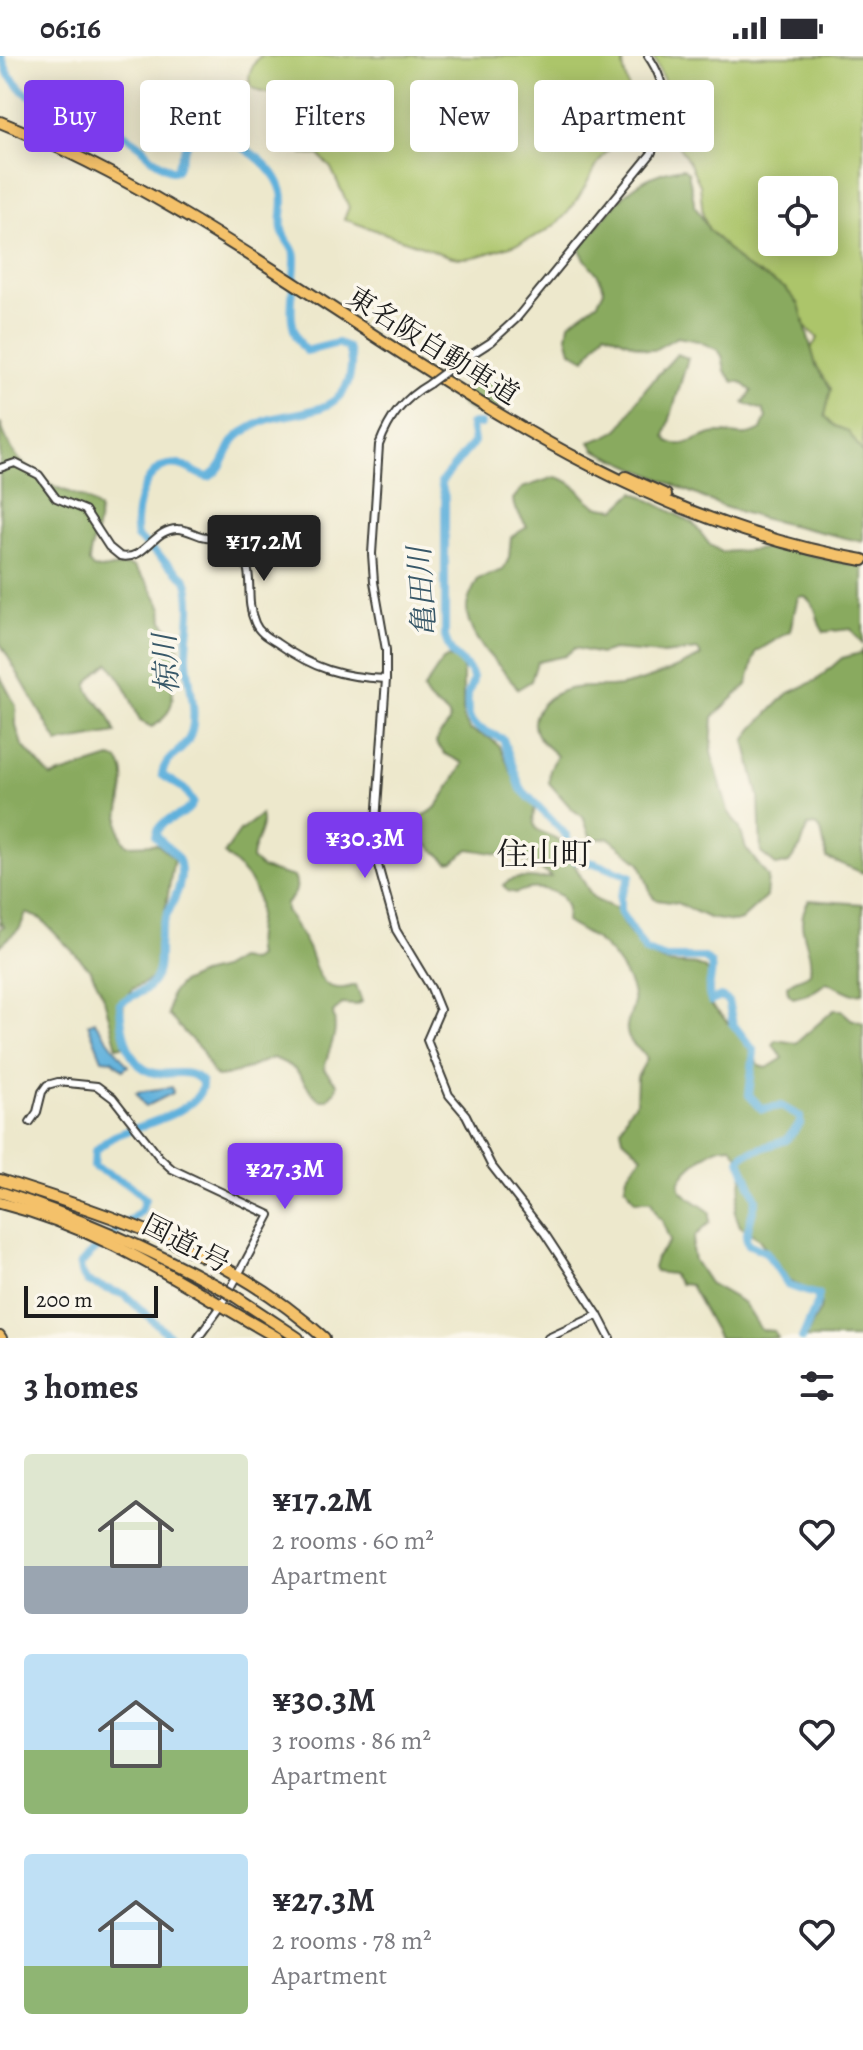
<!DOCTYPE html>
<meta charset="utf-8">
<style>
:root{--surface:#fff;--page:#f2f2f3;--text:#2b2b33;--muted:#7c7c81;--accent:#7c3aed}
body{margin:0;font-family:Alegreya,"Noto Serif JP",serif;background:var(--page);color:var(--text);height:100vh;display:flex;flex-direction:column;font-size:30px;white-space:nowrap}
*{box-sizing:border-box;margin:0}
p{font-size:26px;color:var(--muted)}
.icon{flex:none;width:44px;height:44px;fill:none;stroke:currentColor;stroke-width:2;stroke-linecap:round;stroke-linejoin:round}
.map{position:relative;height:1282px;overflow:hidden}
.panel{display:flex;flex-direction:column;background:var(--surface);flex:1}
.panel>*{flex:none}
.hud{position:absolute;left:24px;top:24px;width:816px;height:72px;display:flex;gap:16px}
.controls{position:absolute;left:758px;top:120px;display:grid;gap:16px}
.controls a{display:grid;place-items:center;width:80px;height:80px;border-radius:8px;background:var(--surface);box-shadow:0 4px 20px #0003;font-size:40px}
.scale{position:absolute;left:24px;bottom:20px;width:134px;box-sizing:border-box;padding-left:8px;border:4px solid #1c1c1c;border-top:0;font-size:22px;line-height:28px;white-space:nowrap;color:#1c1c1c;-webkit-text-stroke:6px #fbf7ec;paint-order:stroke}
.price{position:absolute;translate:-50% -68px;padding:0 18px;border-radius:8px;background:var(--accent);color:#fff;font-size:26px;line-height:52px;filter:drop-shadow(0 2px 4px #0008)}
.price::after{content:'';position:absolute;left:50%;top:48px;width:24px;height:18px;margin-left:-12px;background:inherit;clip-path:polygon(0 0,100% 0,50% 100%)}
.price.current{background:#222;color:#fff}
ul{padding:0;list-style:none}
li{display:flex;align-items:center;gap:24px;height:200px;padding:0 24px}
li span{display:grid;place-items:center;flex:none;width:224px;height:160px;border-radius:8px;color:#555}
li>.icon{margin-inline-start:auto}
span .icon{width:96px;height:96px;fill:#fffc;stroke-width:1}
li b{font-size:34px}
h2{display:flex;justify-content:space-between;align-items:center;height:96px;padding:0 24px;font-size:34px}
.tag{padding:0 28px;border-radius:8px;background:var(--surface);box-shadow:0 4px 20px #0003;font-size:28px;line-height:72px}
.tag.current{background:var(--accent);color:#fff}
.status{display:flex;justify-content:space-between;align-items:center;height:56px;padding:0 40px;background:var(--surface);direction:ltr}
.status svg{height:22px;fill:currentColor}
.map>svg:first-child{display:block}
.green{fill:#acc56b;stroke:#647044;stroke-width:2;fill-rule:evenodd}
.forest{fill:#89aa5f;stroke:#52633e;stroke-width:2}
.water{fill:#61b1dc;stroke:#3e667c;stroke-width:2}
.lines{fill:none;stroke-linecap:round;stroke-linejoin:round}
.river{stroke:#61b1dc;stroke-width:8}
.minor-casing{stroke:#3b3b36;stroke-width:10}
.major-casing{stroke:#3b3b36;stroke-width:12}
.highway-casing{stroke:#3b3b36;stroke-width:14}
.minor{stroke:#fff;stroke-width:6}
.major{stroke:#f4c16a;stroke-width:8}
.highway{stroke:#f4c16a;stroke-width:10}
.minor-bridge-casing{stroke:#3b3b36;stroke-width:10;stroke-linecap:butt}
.highway-bridge-casing{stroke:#3b3b36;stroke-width:14;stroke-linecap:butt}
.minor-bridge{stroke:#fff;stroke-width:6}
.highway-bridge{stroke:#f4c16a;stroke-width:10}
.labels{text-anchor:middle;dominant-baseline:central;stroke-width:7;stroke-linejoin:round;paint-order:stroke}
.street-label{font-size:28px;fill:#1c1c1c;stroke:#fbf7ec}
.water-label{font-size:30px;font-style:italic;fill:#385869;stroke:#fbf7ec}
.quarter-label{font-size:32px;fill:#1c1c1c;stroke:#fbf7ec}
</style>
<div class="status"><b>06:16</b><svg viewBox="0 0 49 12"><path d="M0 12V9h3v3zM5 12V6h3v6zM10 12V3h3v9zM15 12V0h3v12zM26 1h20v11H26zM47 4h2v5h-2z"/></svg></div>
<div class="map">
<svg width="863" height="1282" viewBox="0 0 863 1282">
<rect width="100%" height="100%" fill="#fbf7ec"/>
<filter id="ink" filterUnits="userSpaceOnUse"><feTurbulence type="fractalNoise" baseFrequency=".0125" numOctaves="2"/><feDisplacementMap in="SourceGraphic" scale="16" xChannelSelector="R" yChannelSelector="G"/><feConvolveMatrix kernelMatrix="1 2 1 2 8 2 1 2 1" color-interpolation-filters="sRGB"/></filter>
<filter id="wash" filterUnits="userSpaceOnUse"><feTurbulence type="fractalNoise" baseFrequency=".006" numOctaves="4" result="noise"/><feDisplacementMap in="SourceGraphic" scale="32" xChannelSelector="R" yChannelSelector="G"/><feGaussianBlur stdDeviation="1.8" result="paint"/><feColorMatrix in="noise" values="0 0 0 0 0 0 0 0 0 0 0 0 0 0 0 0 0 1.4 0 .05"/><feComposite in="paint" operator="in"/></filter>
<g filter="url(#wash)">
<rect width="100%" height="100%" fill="#ede8cc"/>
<g class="green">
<path d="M 260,0 L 624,0 C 619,17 636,38 631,59 C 627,77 603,96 594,114 C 567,165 556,176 501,193 C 488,197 474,203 460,202 C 445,201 433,194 419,189 C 394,181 369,172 344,163 L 349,151 L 331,112 L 319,99 C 307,99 299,100 295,87 L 303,68 L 286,41 C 278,38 267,38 258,35 C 241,28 252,9 260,0 Z"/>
<path d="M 653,0 L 863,0 L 863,408 L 822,363 L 811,292 L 818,282 L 717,193 L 703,160 L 700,129 L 690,108 L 672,80 L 664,25 ZM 772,134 L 824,134 L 824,186 L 772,186 Z"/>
</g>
<g class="forest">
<path d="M 683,112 L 688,116 L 695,150 L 709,174 L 742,208 L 785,232 L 799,248 L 816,309 L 831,333 L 825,360 L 835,370 L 848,375 L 863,397 L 863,486 L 761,462 L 724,451 L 595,394 L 590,386 C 632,373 620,366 643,336 C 653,323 666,311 677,298 L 688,302 L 665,380 L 668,385 C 683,394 697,382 711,378 C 730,373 740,386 761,374 L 766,361 L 763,354 L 744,347 L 752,335 L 741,326 L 734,326 L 725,315 L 722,300 L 718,294 L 698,285 L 677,281 L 654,294 L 647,294 L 605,276 L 585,303 L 571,295 L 567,280 L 569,267 L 598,246 L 604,234 C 599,212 585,210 580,193 C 611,154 629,119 683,112 Z"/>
<polygon points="483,322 496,328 502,342 497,353 486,362 463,350 459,344 470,331"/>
<path d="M 0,366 C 8,393 24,414 49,428 C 67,437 85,439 99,453 C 101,473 89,488 89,507 L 93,512 L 101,513 L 128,509 L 134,511 L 148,527 L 162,552 L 163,565 L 178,590 L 180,609 L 172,618 C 174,641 175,658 152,671 L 140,665 L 125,630 L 109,607 C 73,634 90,633 108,659 C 111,664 113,671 116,677 L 58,687 L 0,587 Z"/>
<path d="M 555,421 C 581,427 577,439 595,449 C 601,452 609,452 616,453 L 634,436 L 693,467 L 710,489 L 722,496 L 779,492 L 863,511 L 863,589 L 851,573 L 824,576 C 814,564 822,556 805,540 L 798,541 L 790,575 L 756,596 L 747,629 L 713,661 L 711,696 L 728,755 L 740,773 L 746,792 L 768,821 L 766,841 L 741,864 L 734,866 L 709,862 L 677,847 L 657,844 L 652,840 L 640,807 L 609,782 L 597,783 L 590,780 L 583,761 L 572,753 L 549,727 L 550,713 L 557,700 C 550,693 540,686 536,677 C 527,656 550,637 569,633 C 587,628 607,634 625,629 C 652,623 677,612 701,600 L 698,594 L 663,598 L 613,594 L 600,598 L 575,592 L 565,600 L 537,606 L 531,625 L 518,633 C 502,609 467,585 467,553 C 466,544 474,532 478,523 L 503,514 L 509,502 L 511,481 L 527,471 L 514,450 L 513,443 L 522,432 Z"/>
<polygon points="863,593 863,817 827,802 821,774 815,769 808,770 801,790 789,807 777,810 761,797 759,741 745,685 753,673 787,638 817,624 842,602 861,597"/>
<path d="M 449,601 L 460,606 L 463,613 L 463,662 L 470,674 L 490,682 L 500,691 L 520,735 L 535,751 C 528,780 544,774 562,786 L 591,839 L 596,844 L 617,853 C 624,874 645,901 668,907 C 681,910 701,904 709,918 C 714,925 711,941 711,949 L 738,977 L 760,1010 L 767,1012 L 783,1002 L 773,989 L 776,984 L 796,987 L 834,954 L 841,954 L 851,963 L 863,967 L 863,1282 L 805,1282 L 820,1254 L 821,1246 L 810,1236 L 788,1223 L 758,1182 L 740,1170 L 735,1157 L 745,1109 L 731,1090 C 727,1091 722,1090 718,1092 C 708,1096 675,1120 680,1132 C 682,1139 703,1150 710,1156 L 710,1166 L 695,1180 L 692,1193 L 694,1204 L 709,1227 L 744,1247 L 761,1274 L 774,1275 L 778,1282 L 719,1282 L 690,1229 L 680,1228 L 672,1218 L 655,1216 L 653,1212 L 656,1202 L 670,1185 L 661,1162 L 658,1161 L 651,1145 L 635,1145 L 625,1130 L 627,1120 L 642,1100 L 623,1083 L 621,1072 L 628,1056 L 636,1046 L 637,1021 L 647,1003 C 643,993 631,991 628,980 C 624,967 631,962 633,950 C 637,932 616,901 603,890 C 593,880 578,874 566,866 L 567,852 L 561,840 C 546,831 531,830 516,837 L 508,835 L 503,829 C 517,816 535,826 551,821 C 529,801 498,798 469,793 L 454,805 L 448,806 C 435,794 415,782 413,764 C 421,761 430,758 436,751 C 439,748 462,711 463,707 L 445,698 L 436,687 C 438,677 442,678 447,670 C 456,657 438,653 431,645 C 427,642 426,638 423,634 L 443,604 Z"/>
<path d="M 0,620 L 16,650 L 16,670 L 22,689 L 51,721 L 110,702 L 118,704 C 137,727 105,764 127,789 L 157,788 L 174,802 L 159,892 L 158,914 L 150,924 L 132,933 L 124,945 L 122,972 L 126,989 L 117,991 L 103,939 L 90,913 L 41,863 L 26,857 L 20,872 L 0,890 L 0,873 L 4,870 L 2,867 L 0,869 Z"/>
<path d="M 261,759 C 266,775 252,787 252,803 L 262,812 L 294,821 C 300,833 294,840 286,848 L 286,855 C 294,868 303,881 309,894 C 318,918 322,941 356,929 L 362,946 L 356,949 L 342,948 L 333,957 C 339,982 329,989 324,1013 L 337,1028 L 336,1034 L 327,1044 L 320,1044 C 297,1025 308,1015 273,1002 C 253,1009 238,1019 217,1021 L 212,1016 L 202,995 L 168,959 L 171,938 L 181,927 L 201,918 L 221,913 L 238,903 L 251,905 L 257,901 C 254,887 256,877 258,863 C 262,833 245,816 224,798 L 240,775 Z"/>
<path d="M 809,844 L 863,848 L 863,937 L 853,938 L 826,926 C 816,936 806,939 793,942 L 788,937 L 787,930 C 793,923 802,923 810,917 C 814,887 791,873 809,844 Z"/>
</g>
<g class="water">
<polygon points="94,965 128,1010 123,1014 112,1004 102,1003 88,968"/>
<polygon points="172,1031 173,1037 145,1051 136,1036"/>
</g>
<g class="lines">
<g class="river">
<path d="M 1,0 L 9,19 L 23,35 L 85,75 L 121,76 L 142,91 L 151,102 L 172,115 L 176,114 L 192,73 L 199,69 C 208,69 212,75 220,79 C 243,90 275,108 282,136 C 285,148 280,161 282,173 C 283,184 294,189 295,201 C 296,233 281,268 306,295 L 338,287 L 348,292 C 352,304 352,311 349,323 C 339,358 299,355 270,363 C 260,366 250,372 242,377 C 225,388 228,410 209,421 C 198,420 190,411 179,409 C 145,403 132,455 137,481 L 186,523 C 195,550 186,577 187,604 C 188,629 199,656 190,680 C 184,697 164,700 162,719 L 184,733 L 193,746 C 185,765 160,758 156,780 C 164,789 177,796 180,808 C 186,834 164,855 160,880 C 157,896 163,914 151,928 C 143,938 129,939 120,948 C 121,971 127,1012 155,1017 C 171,1020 190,1011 202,1026 C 205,1055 137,1070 115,1080 C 108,1083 101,1090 95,1095 L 94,1111 L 130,1129 L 145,1143 L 141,1155 L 87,1201 L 80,1209 L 81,1216 L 87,1226 L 125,1239 L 172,1282"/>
<path d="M 481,368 L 471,368 L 474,386 L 441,426 L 445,442 L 445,581 C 447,587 449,593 453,598 C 459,605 472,613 473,622 C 474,628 468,633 468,640 C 465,673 478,671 503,683 L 521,733 L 566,779 L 574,804 L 594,807 L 630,820 L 620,841 L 620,856 L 646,895 L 666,902 L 705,902 L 711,908 C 714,922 705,931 711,945 L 721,941 L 728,945 L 733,968 L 754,995 L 749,1039 L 762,1053 L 781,1050 L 800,1061 L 800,1068 L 786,1084 L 744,1098 L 740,1104 L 756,1143 L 746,1181 L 748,1188 L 766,1196 L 789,1230 L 818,1239 L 818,1245 L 802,1282"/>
</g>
</g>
</g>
<g filter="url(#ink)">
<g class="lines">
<defs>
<g id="minor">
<path d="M 452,311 L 491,286 L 516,263 L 651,98 C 668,65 670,31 648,0"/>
<path d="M 429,328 C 403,343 389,362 379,389 L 372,498 L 374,526 L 386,594 L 386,623 L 374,795 L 396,874 L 431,932 L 440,954 L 427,984 L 449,1039 L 466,1059 L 491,1109 L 545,1178 L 598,1259 L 610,1282"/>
<path d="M 0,412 L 15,407 L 39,419 L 56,442 L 85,454 L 109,491 L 120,500 C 145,506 153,472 178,473 C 186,473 194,478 201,480 C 209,482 218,482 225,486 C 263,505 241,536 255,567 C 259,577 269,582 277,587 C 314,613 341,621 386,623"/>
<polyline points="30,1066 37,1056 42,1036 47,1029 58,1026 97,1030 113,1042 160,1102 172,1113 270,1159 222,1249 198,1282"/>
<polyline points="548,1282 598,1259"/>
</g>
<polyline id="major" points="0,1279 2,1282"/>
<g id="highway">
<path d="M 0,66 C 305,188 528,447 863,504"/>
<polyline points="626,421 666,439"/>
<path d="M 0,1124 C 116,1161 233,1198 324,1282"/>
<path d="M 0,1136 C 77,1161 150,1193 221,1232"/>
<path d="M 0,1147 C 108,1174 183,1229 278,1282"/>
<polyline points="236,1241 298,1282"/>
</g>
</defs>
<use href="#minor" class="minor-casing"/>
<use href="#major" class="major-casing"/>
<use href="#highway" class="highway-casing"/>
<use href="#minor" class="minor"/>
<use href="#major" class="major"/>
<use href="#highway" class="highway"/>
<defs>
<polyline id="minor-bridge" points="429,328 452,311"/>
<polyline id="highway-bridge" points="221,1232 236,1241"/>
</defs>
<use href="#minor-bridge" class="minor-bridge-casing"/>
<use href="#highway-bridge" class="highway-bridge-casing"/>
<use href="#minor-bridge" class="minor-bridge"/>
<use href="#highway-bridge" class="highway-bridge"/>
</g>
</g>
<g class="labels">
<g class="street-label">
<text transform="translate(433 290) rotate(32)">東名阪自動車道</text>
<text transform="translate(186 1188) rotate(27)">国道1号</text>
</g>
<g class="water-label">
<text transform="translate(422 536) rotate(-94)">亀田川</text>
<text transform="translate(166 608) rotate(-93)">椋川</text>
</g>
<g class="quarter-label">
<text x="544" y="798">住山町</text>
</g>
</g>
</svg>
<div class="controls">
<a><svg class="icon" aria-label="locate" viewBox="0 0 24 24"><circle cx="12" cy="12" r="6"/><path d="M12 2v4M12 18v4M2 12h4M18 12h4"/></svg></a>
</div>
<div class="scale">200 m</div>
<b class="price current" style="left:264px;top:527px">¥17.2M</b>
<b class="price" style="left:365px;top:824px">¥30.3M</b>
<b class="price" style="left:285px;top:1155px">¥27.3M</b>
<div class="hud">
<a class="tag current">Buy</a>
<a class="tag">Rent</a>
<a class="tag">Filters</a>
<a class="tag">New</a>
<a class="tag">Apartment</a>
</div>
</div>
<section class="panel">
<h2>3 homes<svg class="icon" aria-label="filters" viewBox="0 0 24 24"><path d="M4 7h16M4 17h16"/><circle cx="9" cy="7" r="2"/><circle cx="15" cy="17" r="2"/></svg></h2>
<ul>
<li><span style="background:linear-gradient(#dfe7d0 70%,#9aa5b1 0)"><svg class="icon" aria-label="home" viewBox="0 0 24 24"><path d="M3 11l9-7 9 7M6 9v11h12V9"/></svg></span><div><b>¥17.2M</b><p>2 rooms · 60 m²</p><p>Apartment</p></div><svg class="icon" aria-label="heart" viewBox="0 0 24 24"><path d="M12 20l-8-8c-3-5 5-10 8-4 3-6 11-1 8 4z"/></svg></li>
<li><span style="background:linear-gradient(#bfe0f5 60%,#8fb573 0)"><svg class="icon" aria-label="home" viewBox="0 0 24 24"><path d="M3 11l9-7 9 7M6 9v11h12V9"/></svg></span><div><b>¥30.3M</b><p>3 rooms · 86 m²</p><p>Apartment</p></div><svg class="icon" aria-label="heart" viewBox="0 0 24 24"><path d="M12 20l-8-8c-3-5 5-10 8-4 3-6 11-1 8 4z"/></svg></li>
<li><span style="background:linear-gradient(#bfe0f5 70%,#8fb573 0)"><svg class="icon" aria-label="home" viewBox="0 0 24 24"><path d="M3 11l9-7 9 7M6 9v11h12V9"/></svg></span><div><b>¥27.3M</b><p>2 rooms · 78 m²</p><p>Apartment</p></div><svg class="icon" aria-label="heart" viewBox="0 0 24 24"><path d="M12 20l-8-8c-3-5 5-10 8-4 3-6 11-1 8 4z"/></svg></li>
</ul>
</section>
